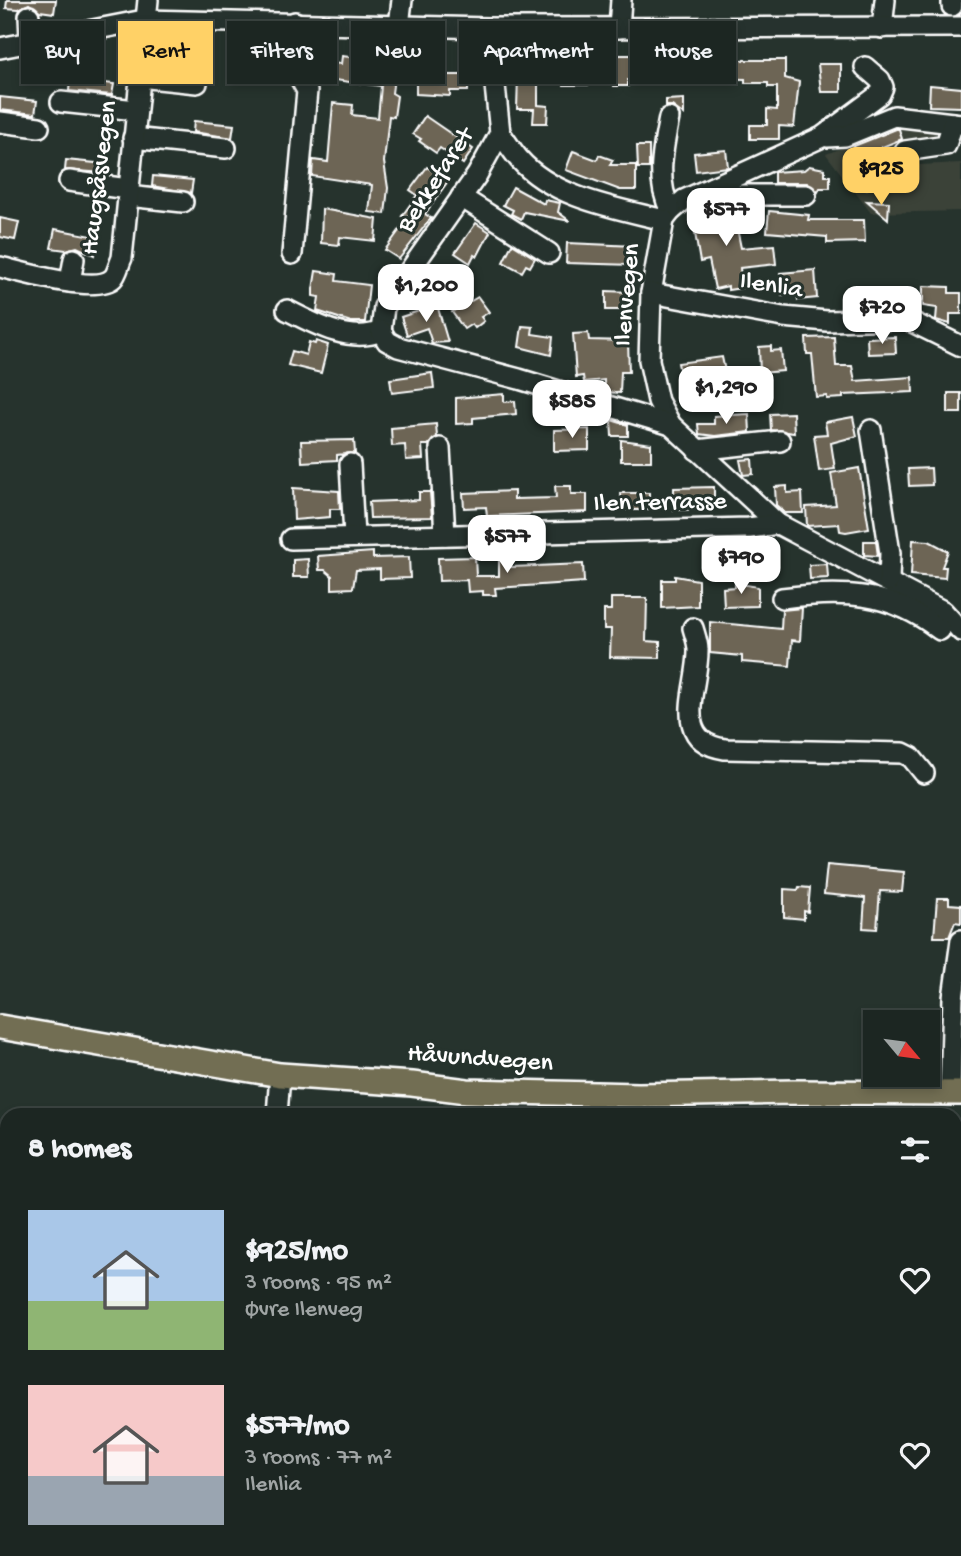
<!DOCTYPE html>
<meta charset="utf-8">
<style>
:root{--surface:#1c2622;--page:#252e2a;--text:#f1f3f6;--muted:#a0a5a5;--line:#3a4340;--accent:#ffd166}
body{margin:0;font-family:"Gochi Hand",sans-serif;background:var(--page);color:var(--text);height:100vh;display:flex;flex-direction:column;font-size:26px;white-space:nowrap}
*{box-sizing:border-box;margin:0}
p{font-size:23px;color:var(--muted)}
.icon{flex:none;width:38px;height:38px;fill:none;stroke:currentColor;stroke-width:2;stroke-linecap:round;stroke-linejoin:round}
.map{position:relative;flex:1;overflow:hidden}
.drawer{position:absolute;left:0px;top:1108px;width:962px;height:450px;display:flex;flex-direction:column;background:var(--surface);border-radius:21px 21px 0 0;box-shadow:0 4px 10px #0003,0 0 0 2px var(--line)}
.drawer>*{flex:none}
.banner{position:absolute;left:21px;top:21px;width:920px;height:63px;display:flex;gap:14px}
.needle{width:46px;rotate:119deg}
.fabs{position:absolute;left:863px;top:1010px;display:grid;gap:14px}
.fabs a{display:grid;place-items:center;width:77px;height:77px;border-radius:0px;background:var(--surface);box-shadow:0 4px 10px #0003,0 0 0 2px var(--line);font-size:35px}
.price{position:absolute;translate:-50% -60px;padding:0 16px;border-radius:14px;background:#fff;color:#222;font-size:23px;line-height:46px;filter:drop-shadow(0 2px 4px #0008)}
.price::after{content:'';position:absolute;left:50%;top:42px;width:21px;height:16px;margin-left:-10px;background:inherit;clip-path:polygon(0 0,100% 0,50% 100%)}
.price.selected{background:var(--accent);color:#111}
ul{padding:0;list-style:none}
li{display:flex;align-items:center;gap:21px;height:175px;padding:0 28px}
li span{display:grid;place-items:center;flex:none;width:196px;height:140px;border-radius:0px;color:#555}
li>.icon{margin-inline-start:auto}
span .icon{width:84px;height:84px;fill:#fffc;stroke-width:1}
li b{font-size:30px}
h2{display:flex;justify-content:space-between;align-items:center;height:84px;padding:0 28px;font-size:30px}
.tag{padding:0 24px;border-radius:0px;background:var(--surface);box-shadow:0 4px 10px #0003,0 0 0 2px var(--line);font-size:24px;line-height:63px}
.tag.selected{background:var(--accent);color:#111}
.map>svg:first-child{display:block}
.built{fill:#3b4239}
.green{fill:#567259;stroke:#aab8ac;stroke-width:2}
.building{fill:#6d6555;stroke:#fff;stroke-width:2}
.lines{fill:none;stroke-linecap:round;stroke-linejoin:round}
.minor-casing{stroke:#fff;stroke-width:24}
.major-casing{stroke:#fff;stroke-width:28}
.minor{stroke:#26332d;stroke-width:19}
.major{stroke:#726e52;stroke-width:23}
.labels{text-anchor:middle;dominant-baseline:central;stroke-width:6;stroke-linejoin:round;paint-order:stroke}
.street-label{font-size:26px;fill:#fff;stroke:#26332d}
</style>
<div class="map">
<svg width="961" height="1556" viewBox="0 0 961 1556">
<rect width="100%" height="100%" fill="#26332d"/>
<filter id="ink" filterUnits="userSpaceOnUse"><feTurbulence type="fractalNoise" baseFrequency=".0143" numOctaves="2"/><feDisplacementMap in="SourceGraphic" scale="14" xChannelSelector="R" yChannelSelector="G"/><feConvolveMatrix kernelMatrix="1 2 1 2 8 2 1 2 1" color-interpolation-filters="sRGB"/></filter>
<g filter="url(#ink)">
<polygon class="built" points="896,122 938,129 935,135 896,144 900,166 961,163 961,211 871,213 826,154 851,145"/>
<g class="green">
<polygon points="0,1353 7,1355 7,1422 0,1411"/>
<polygon points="156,1551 228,1551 227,1556 157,1556"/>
</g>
<g class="building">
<polygon points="7,0 56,0 54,13 40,11 29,4 19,9 6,8"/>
<polygon points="737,45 737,60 785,60 785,78 799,82 794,127 779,126 779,139 750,139 750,125 767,125 767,109 777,110 777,87 768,87 768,83 745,83 745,79 702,78 703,62 722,62 722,46"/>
<polygon points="614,55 636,55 636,80 628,80 628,86 614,86"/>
<polygon points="342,56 396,63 392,93 397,96 394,117 389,116 384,162 388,188 385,214 369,212 372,185 312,176 313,160 328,162 333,103 353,105 352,115 378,118 381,86 319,78 320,62 341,64"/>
<polygon points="166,58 205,63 204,73 165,67"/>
<polygon points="818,64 841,64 841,92 821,92"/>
<polygon points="423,68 444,68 444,75 468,75 468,91 450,91 450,96 416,94 416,80 422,80"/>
<rect x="564" y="69" width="24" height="16"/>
<polygon points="518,75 538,75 538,105 548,106 547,123 533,123 534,109 517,109"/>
<polygon points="70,79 114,84 112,95 69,91"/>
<polygon points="930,85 961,88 961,107 929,106"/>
<polygon points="0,97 37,101 35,114 0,110"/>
<polygon points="684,99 684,115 672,106 666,106 666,100"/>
<polygon points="425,116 473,149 463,164 440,148 436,153 419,141 421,139 413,134"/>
<polygon points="194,121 234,125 232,138 193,132"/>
<polygon points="896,129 899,129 902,139 882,147 890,182 865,189 854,146"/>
<polygon points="637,146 649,146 649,168 638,168"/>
<polygon points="726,150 728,167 696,171 694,153"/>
<polygon points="573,151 597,160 599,155 613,160 610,165 636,165 636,190 620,190 566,170"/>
<polygon points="66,160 105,164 104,173 65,170"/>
<polygon points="809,166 825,169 825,176 830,176 830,188 820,188 818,192 807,183 774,183 774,172 804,170"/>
<polygon points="427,167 448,181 425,214 431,218 399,259 385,250 409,217 402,216 417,195 410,190"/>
<polygon points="153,176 193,180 191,193 152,186"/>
<polygon points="513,187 544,204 545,200 560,203 558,212 570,221 524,212 521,219 511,214 513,210 503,205"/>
<polygon points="867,201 889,202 888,219"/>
<polygon points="712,206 715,218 734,214 741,248 774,245 776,264 740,268 742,288 728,290 728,286 715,289 709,260 700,262 691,210"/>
<polygon points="322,209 377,219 375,241 340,237 339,245 321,243"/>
<polygon points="769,211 809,215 808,220 864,220 865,242 827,243 827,237 767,232"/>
<polygon points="0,218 19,222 15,240 0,237"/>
<polygon points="476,223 490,232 477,257 474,255 470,263 455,253"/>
<polygon points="55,229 97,237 94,255 77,247 66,250 51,248"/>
<polygon points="567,243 635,246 634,265 566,263"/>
<polygon points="512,244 535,258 530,267 526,265 522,272 503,262"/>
<polygon points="815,270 817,298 798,300 797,294 782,295 780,273"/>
<polygon points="316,271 337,274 336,281 369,285 365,322 351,322 317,311 319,297 313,296 313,289"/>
<polygon points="923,286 949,287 949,293 961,293 961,314 950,314 950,324 936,320 937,308 923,306"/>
<polygon points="606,291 629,292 629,310 606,310"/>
<polygon points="478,297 489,312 481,317 484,321 475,328 472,324 464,329 452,312"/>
<polygon points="437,305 448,342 432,343 427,328 407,335 401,317"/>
<polygon points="522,326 533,327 532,334 553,337 551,355 519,347"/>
<polygon points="588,333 589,340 628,341 629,372 621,372 620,393 604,392 604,380 584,382 583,376 576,377 573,334"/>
<polygon points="834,337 836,366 852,366 855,381 912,377 913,392 843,395 843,398 827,399 827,396 816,397 812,354 807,354 806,338"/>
<polygon points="895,337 896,353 868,354 867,338"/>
<polygon points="316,341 328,345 321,373 288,365 292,351 306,355 309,342 315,344"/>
<polygon points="771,346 771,351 781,350 783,371 760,373 759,347"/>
<polygon points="722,357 726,376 682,382 678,363"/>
<polygon points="432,373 434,388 392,393 390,379"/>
<rect x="948" y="393" width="13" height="20"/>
<polygon points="504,394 504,402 515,401 516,414 473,418 473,423 456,424 456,398"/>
<polygon points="793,413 794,433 771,430 770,414"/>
<polygon points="749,414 750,432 715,436 699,434 698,424 714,424 714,416"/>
<polygon points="853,417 857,436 831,443 835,469 819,471 814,435 827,434 825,422"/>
<polygon points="611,420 628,425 628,436 612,436"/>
<polygon points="436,424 437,437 428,445 422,445 423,459 406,460 405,445 392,446 391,428"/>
<polygon points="589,429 589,450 554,451 554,430"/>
<polygon points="354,440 355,453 337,455 337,460 302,462 301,441"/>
<polygon points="621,440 651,444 651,461 621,461"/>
<polygon points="752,459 753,474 743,475 740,460"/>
<polygon points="859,468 869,528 846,532 840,531 839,524 807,526 806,507 836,505 831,473"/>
<polygon points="931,468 932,485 909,486 908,469"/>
<polygon points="555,486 571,486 571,494 587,494 587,512 487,516 486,507 464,508 463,493 514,491 514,499 556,498"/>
<polygon points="787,486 787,493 802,492 803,513 785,513 776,505 775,487"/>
<polygon points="714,487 714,509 674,510 674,488"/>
<polygon points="293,488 339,491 340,509 330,509 330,517 294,520"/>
<polygon points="419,492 430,492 432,517 370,518 369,502 419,500"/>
<polygon points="621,493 649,493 649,510 622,510"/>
<polygon points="913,540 929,541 948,551 942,567 946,567 945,578 911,575"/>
<polygon points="864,541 876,541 878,556 864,555"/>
<polygon points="373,552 373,558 409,557 410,578 380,579 380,569 356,570 353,588 332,589 332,576 325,570 319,570 318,556"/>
<polygon points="475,557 476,576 499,576 499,561 510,560 511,567 583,564 584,582 495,588 496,595 483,595 483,591 468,592 467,580 439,581 438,558"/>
<polygon points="308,559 309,577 293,577 293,560"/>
<polygon points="827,564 828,578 810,579 809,565"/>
<polygon points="675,576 698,580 698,606 662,608 662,580 675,580"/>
<polygon points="735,583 758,587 758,606 724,607 723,588 735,587"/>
<polygon points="611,598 647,598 646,641 660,642 660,658 610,657 611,629 604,629 604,610 611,610"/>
<polygon points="802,608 800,641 792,640 790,666 742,662 742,656 710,653 710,622 781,629 782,610"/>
<polygon points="827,865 904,872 902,892 880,891 877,929 863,928 865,898 824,894"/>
<polygon points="799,887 810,888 808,912 804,911 804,919 784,917 784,889 798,890"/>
<polygon points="937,898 949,898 949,904 961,905 961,923 955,922 949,937 934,937"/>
</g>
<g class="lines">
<defs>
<g id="minor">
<polyline points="952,0 952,6"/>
<polyline points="29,16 30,40"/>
<polyline points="399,26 402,0"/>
<polyline points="619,28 621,0"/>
<polyline points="882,28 885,0"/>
<polyline points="0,48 144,20 489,28 961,27"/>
<polyline points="865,67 880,80 883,87 880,94 822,137 684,200 671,211 664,220 651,293 649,360 658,401 671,425 778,524 943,611 961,631"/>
<polyline points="139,77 197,83"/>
<polyline points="61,102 136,110"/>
<path d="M 669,118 C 663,149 655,182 671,211"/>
<polyline points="0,122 39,127"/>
<path d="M 500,133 C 506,141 512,151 519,159 C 553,198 616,208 664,220"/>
<polyline points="827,137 845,136 894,116 961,124"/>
<polyline points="133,138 226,148"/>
<polyline points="905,151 946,145 953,123"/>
<polyline points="69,181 128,189"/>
<polyline points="713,187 738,195 806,195"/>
<polyline points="128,196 183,202"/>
<polyline points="461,197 549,253"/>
<polyline points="292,254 307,91 297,73 295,22"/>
<path d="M 0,267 C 21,272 97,294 113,278 C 117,274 119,264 122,258 L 148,0"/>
<polyline points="70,282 74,259"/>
<polyline points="651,293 783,317 827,321 906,319 961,346"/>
<path d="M 287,310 C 314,324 351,344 381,331"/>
<polyline points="381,331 384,307 477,175 500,133 489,28"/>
<polyline points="381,331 387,341 398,347 519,379 671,425"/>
<polyline points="871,430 890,553 889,581"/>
<polyline points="440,448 445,535"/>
<polyline points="697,450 780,441"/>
<polyline points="350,464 354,536"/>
<polyline points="291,539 749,528 778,524"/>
<path d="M 782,598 C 842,590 890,591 940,630"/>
<path d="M 693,628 C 695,635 698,643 698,650 C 699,686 669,741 725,749 L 903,753 L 911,757 L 924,773"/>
<polyline points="950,1094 953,998 961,940"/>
<polyline points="277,1115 280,1075"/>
<polyline points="0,1252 7,1254"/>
<polyline points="234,1550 234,1556"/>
</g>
<polyline id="major" points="0,1027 280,1075 412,1084 467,1091 639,1095 793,1092 961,1093"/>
</defs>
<use href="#minor" class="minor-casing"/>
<use href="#major" class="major-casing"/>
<use href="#minor" class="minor"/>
<use href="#major" class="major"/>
</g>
</g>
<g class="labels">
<g class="street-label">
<text transform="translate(101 178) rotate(-83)">Haugsåsvegen</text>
<text transform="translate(437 181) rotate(-57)">Bekkefaret</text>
<text transform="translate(771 287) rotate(9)">Ilenlia</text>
<text transform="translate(629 295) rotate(-85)">Ilenvegen</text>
<text transform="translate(660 504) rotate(-1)">Ilen terrasse</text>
<text transform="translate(480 1060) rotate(4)">Håvundvegen</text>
</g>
</g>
</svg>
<div class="fabs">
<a><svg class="needle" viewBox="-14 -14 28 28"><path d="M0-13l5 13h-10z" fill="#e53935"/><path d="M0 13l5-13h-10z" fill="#a0a5a5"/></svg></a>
</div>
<b class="price selected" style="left:881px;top:207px">$925</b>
<b class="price" style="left:726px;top:248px">$577</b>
<b class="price" style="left:426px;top:324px">$1,200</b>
<b class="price" style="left:882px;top:346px">$720</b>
<b class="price" style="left:726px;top:426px">$1,290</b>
<b class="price" style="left:572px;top:440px">$585</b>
<b class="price" style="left:507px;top:575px">$577</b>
<b class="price" style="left:741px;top:596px">$790</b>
<div class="banner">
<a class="tag">Buy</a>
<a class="tag selected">Rent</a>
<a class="tag">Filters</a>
<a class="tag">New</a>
<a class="tag">Apartment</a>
<a class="tag">House</a>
</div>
<section class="drawer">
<h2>8 homes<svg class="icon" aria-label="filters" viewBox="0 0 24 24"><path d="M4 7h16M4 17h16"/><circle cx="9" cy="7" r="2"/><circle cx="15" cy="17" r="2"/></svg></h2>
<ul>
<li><span style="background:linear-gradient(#a9c7e8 65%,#8fb573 0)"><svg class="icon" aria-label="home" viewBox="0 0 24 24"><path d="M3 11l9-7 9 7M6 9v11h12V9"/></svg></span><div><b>$925/mo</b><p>3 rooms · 95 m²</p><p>Øvre Ilenveg</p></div><svg class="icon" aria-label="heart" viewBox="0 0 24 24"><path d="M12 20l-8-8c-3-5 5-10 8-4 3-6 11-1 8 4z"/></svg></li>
<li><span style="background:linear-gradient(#f6c9c9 65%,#9aa5b1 0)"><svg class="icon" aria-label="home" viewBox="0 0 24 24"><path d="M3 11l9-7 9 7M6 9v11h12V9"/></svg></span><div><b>$577/mo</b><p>3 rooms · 77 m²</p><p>Ilenlia</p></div><svg class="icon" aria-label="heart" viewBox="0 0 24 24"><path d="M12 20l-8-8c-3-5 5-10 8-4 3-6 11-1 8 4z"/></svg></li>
</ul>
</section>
</div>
